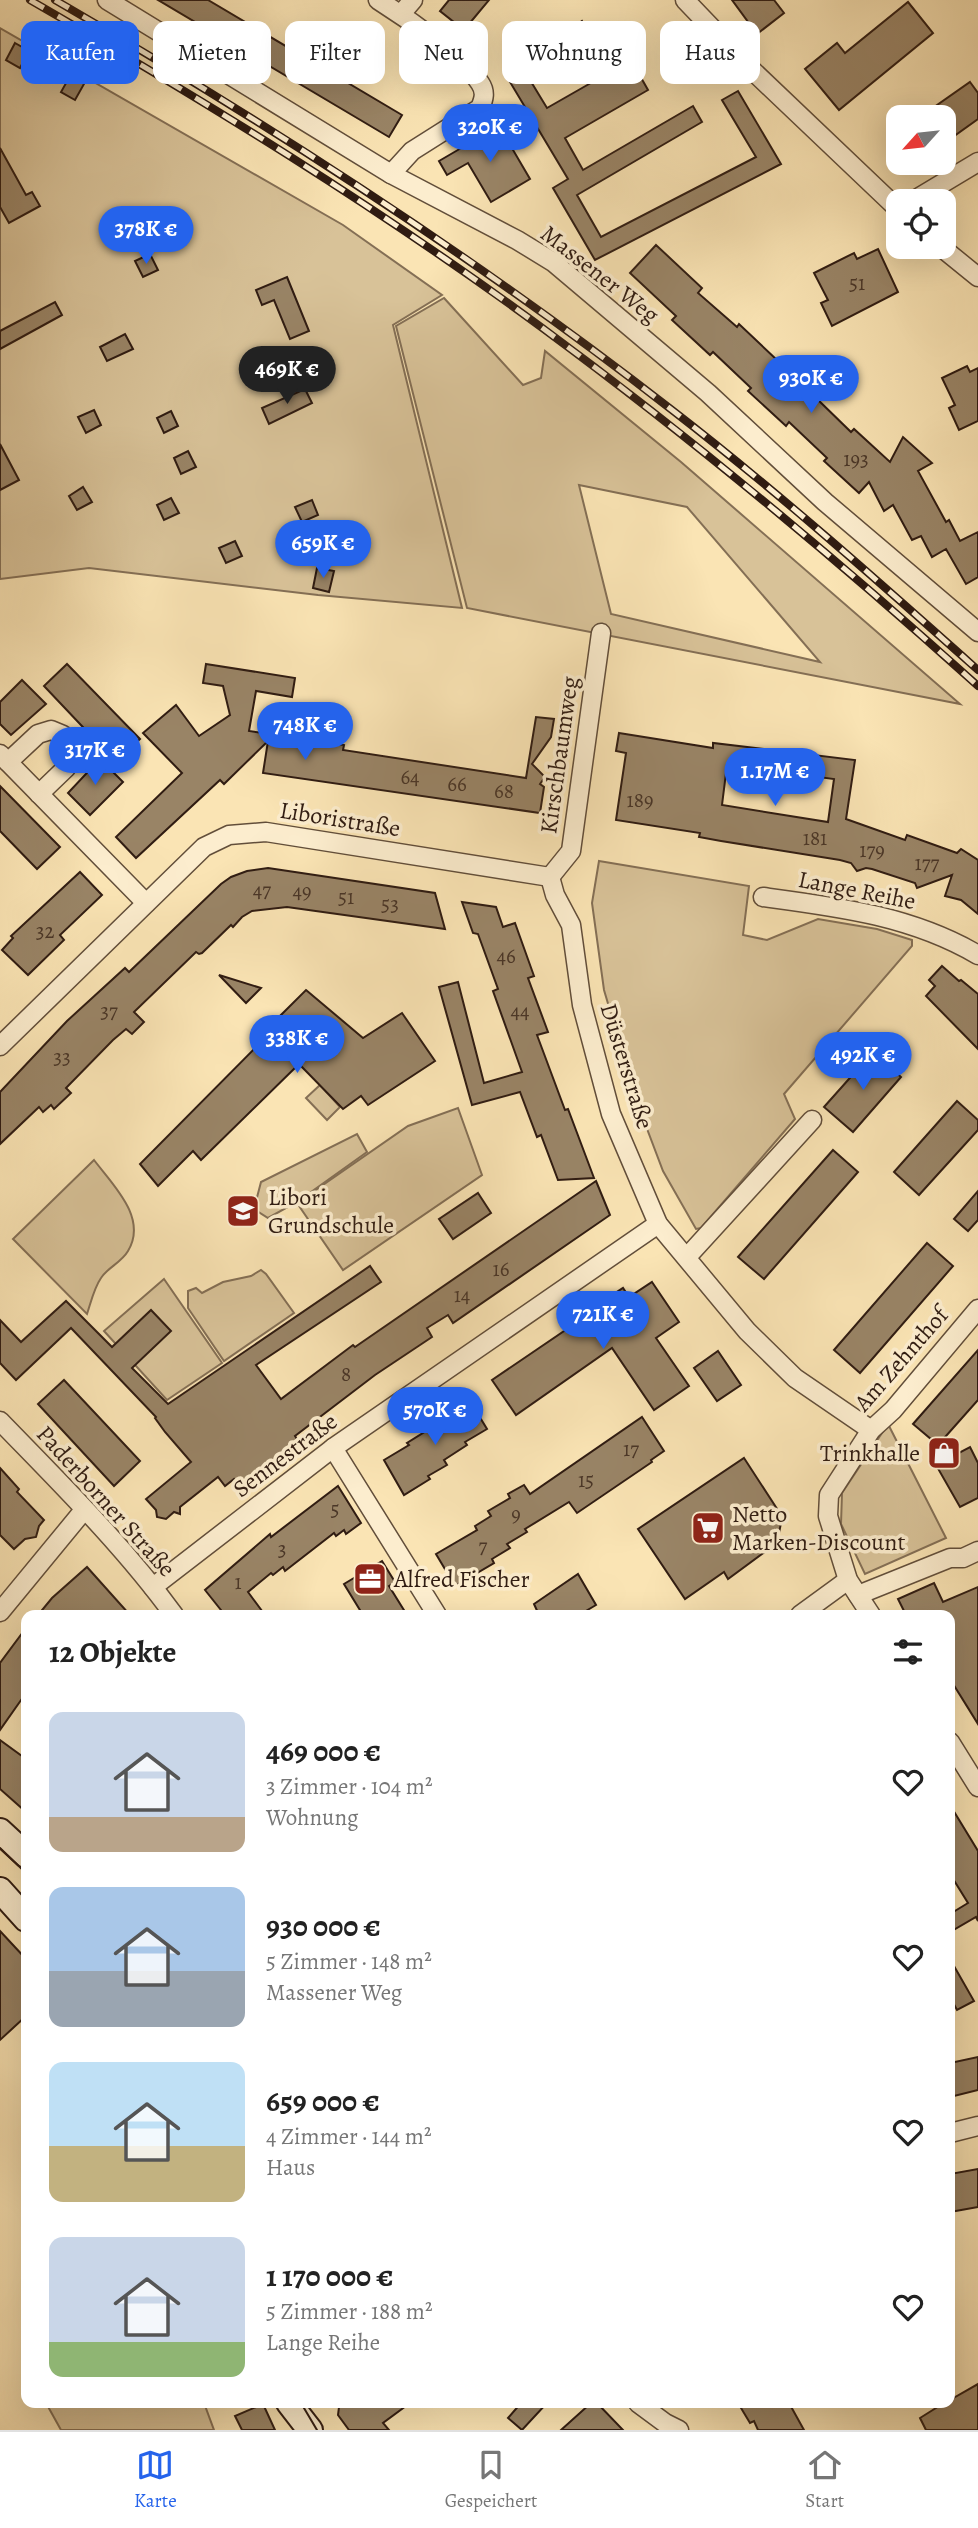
<!DOCTYPE html>
<html lang="de">
<meta charset="utf-8">
<style>
:root{--surface:#fff;--page:#f6f6f6;--text:#222;--muted:#767676;--line:#e0e0e0;--accent:#2563eb}
body{margin:0;font-family:Alegreya,serif;background:var(--page);color:var(--text);height:100vh;display:flex;flex-direction:column;font-size:26px;white-space:nowrap}
*{box-sizing:border-box;margin:0}
p{font-size:23px;color:var(--muted)}
.icon{flex:none;width:38px;height:38px;fill:none;stroke:currentColor;stroke-width:2;stroke-linecap:round;stroke-linejoin:round}
.map{position:relative;flex:1;overflow:hidden}
.sheet{position:absolute;left:21px;top:1610px;width:934px;height:798px;display:flex;flex-direction:column;background:var(--surface);border-radius:14px;box-shadow:0 7px 28px #0002}
.sheet>*{flex:none}
.hud{position:absolute;left:21px;top:21px;width:936px;height:63px;display:flex;gap:14px}
.needle{width:46px;rotate:243deg}
.controls{position:absolute;left:886px;top:105px;display:grid;gap:14px}
.controls a{display:grid;place-items:center;width:70px;height:70px;border-radius:14px;background:var(--surface);box-shadow:0 7px 28px #0002;font-size:35px}
.price{position:absolute;translate:-50% -60px;padding:0 16px;border-radius:24px;background:var(--accent);color:#fff;font-size:23px;line-height:46px;filter:drop-shadow(0 2px 4px #0008)}
.price::after{content:'';position:absolute;left:50%;top:42px;width:21px;height:16px;margin-left:-10px;background:inherit;clip-path:polygon(0 0,100% 0,50% 100%)}
.price.active{background:#222;color:#fff}
ul{padding:0;list-style:none}
li{display:flex;align-items:center;gap:21px;height:175px;padding:0 28px}
li span{display:grid;place-items:center;flex:none;width:196px;height:140px;border-radius:14px;color:#555}
li>.icon{margin-inline-start:auto}
span .icon{width:84px;height:84px;fill:#fffc;stroke-width:1}
li b{font-size:30px}
h2{display:flex;justify-content:space-between;align-items:center;height:84px;padding:0 28px;font-size:30px}
.pill{padding:0 24px;border-radius:14px;background:var(--surface);box-shadow:0 7px 28px #0002;font-size:24px;line-height:63px}
.pill.active{background:var(--accent);color:#fff}
.tabs{display:flex;justify-content:space-around;align-items:center;height:98px;border-top:2px solid var(--line);background:var(--surface);font-size:19px;color:var(--muted)}
.tabs a{display:grid;justify-items:center;gap:4px}
.tabs .active{color:var(--accent)}
.map>svg:first-child{display:block}
.green{fill:#d8c298;stroke:#846f55;stroke-width:2;fill-rule:evenodd}
.building{fill:#998466;stroke:#301c12;stroke-width:2;fill-rule:evenodd}
.lines{fill:none;stroke-linecap:round;stroke-linejoin:round}
.street-casing{stroke:#624e3a;stroke-width:21}
.secondary-casing{stroke:#301c12;stroke-width:28}
.street{stroke:#fcedce;stroke-width:18}
.secondary{stroke:#fcedce;stroke-width:24}
.tram{stroke:#301c12;stroke-width:2}
.rail-casing{stroke:#301c12;stroke-width:8}
.rail{stroke:#fcedce;stroke-width:5;stroke-dasharray:16;stroke-linecap:butt}
.labels{text-anchor:middle;dominant-baseline:central;stroke-width:7;stroke-linejoin:round;paint-order:stroke}
.number-label{font-size:21px;fill:#4a3627}
.street-label{font-size:24px;fill:#301c12;stroke:#fcedce}
.poi-label{font-size:24px;fill:#301c12;stroke:#fcedce;text-anchor:start}
</style>
<div class="map">
<svg width="978" height="2430" viewBox="0 0 978 2430">
<rect width="100%" height="100%" fill="#fae4b4"/>
<filter id="stains"><feTurbulence type="fractalNoise" baseFrequency=".00286" numOctaves="4"/><feColorMatrix values="0 0 0 0 .2 0 0 0 0 .09 0 0 0 0 .02 0 0 0 .5 -.17"/></filter>
<radialGradient id="worn" r=".72"><stop offset=".6" stop-color="#630" stop-opacity="0"/><stop offset="1" stop-color="#630" stop-opacity=".3"/></radialGradient>
<g class="green">
<polygon points="0,28 343,225 442,295 393,325 462,608 318,595 89,568 0,579"/>
<path d="M 444,298 L 523,385 L 541,378 L 545,351 L 681,462 L 960,704 L 467,608 L 396,326 ZM 579,485 L 687,507 L 820,662 L 611,614 Z"/>
<polygon points="599,861 749,886 743,935 767,940 818,919 877,929 912,940 912,946 784,1094 795,1119 701,1228 696,1229 663,1171 638,1105 604,990 592,903"/>
<polygon points="320,1085 340,1107 327,1120 306,1098"/>
<polygon points="458,1108 482,1175 343,1270 297,1203 408,1126"/>
<polygon points="357,1134 367,1152 297,1202 268,1218 254,1209 261,1182"/>
<path d="M 94,1160 C 113,1185 148,1218 128,1251 C 121,1263 108,1267 101,1278 C 94,1288 91,1302 87,1314 L 13,1239 Z"/>
<polygon points="261,1270 266,1274 294,1313 224,1361 188,1308 188,1291 196,1288 202,1293 223,1282 251,1276"/>
<polygon points="164,1279 222,1363 167,1400 104,1331"/>
<polygon points="888,1424 946,1538 865,1574 841,1524 842,1493"/>
<polygon points="46,2403 204,2403 214,2430 61,2430"/>
</g>
<g class="building">
<polygon points="158,0 208,0 402,115 389,137"/>
<polygon points="449,0 489,0 464,30 440,11"/>
<polygon points="732,0 774,0 784,13 757,34"/>
<polygon points="908,2 933,33 839,110 805,69 837,43 845,53"/>
<polygon points="582,21 592,36 530,80 547,108 631,60 648,90 565,138 583,170 693,106 702,122 577,195 601,237 756,157 722,100 738,91 781,164 595,260 553,188 568,179 507,77"/>
<polygon points="15,43 29,51 20,68 6,60"/>
<polygon points="70,76 84,84 75,100 61,92"/>
<polygon points="970,82 978,93 978,119 943,144 943,117 920,117"/>
<polygon points="499,126 530,179 491,202 468,163 447,175 439,161"/>
<polygon points="0,148 26,195 32,192 40,206 9,223 0,207"/>
<polygon points="656,245 702,288 698,293 737,327 739,324 777,360 772,365 810,400 814,396 851,432 854,429 890,462 903,437 932,463 918,471 946,522 949,520 960,541 978,532 978,577 966,584 946,549 932,557 921,536 912,540 893,505 884,511 869,482 859,493 824,461 827,458 789,422 786,426 748,391 751,388 713,352 710,355 672,320 676,316 630,273"/>
<polygon points="878,249 898,292 832,326 821,303 828,300 814,273 854,253 857,259"/>
<polygon points="150,254 158,270 143,277 135,261"/>
<polygon points="287,277 309,331 290,339 274,300 262,305 256,290"/>
<polygon points="55,302 62,315 0,349 0,331"/>
<polygon points="125,334 133,349 107,361 100,347"/>
<polygon points="967,366 970,372 978,368 978,421 959,430 949,408 955,405 942,378"/>
<polygon points="305,389 312,403 269,424 262,408"/>
<polygon points="94,410 101,425 86,433 78,417"/>
<polygon points="171,411 178,426 164,433 157,418"/>
<polygon points="0,444 19,480 0,490"/>
<polygon points="188,451 196,467 181,474 174,458"/>
<polygon points="83,487 92,502 77,510 69,496"/>
<polygon points="171,498 179,513 164,520 157,505"/>
<polygon points="312,500 318,515 302,522 295,507"/>
<polygon points="235,541 242,556 226,563 219,548"/>
<polygon points="317,568 334,571 329,592 313,588"/>
<polygon points="67,664 140,739 116,762 44,686"/>
<polygon points="206,664 295,678 292,697 256,691 249,731 344,745 343,750 526,778 536,717 554,719 551,737 532,764 545,777 540,784 544,787 540,813 263,773 268,741 224,784 220,780 136,858 116,837 182,773 143,733 176,705 199,736 230,715 223,686 203,683"/>
<polygon points="22,680 46,704 11,735 0,724 0,702"/>
<path d="M 619,733 L 713,748 L 713,743 L 855,760 L 846,819 L 905,840 L 907,835 L 957,853 L 961,849 L 978,860 L 978,914 L 961,900 L 945,896 L 952,875 L 917,888 L 915,883 L 872,869 L 866,868 L 857,871 L 851,863 L 840,860 L 721,841 L 699,837 L 700,833 L 616,820 L 626,753 L 616,751 ZM 727,765 L 834,779 L 828,822 L 722,805 Z"/>
<polygon points="100,759 123,782 90,815 68,793"/>
<polygon points="0,786 60,847 37,869 0,831"/>
<polygon points="268,868 435,893 445,929 287,907 252,911 242,917 233,927 231,925 202,953 199,954 196,952 134,1012 144,1022 132,1034 126,1029 113,1040 66,1088 71,1093 54,1109 51,1105 43,1112 39,1107 0,1144 0,1092 67,1021 125,968 129,972 221,884 231,877 247,871"/>
<polygon points="80,872 102,895 60,935 64,940 28,975 2,950 13,938 11,936"/>
<polygon points="462,902 496,907 503,927 515,923 534,976 528,978 548,1032 537,1035 565,1110 568,1109 594,1178 558,1180 541,1135 537,1137 520,1092 472,1105 439,987 458,982 484,1083 522,1072 493,991 498,989 478,934 473,933"/>
<polygon points="942,966 959,981 961,980 978,994 978,1049 926,996 935,986 929,980"/>
<polygon points="219,975 261,988 246,1003"/>
<polygon points="306,990 363,1038 402,1013 435,1061 368,1105 361,1096 343,1109 299,1064 201,1160 193,1151 158,1186 140,1164 284,1019 280,1016"/>
<polygon points="873,1052 901,1077 853,1132 824,1107"/>
<polygon points="957,1101 978,1120 978,1130 919,1195 894,1172"/>
<polygon points="833,1150 858,1172 764,1279 738,1257"/>
<polygon points="596,1181 610,1215 453,1323 448,1315 427,1328 432,1337 375,1375 295,1436 299,1442 239,1487 234,1479 225,1486 218,1477 180,1507 180,1514 174,1512 166,1519 157,1517 156,1510 146,1499 191,1462 165,1432 155,1418 156,1417 71,1328 16,1380 0,1363 0,1320 21,1342 66,1301 112,1347 151,1310 171,1331 132,1368 168,1404 370,1266 381,1282 256,1365 281,1399 353,1345 355,1347"/>
<polygon points="978,1191 978,1220 968,1231 954,1219"/>
<polygon points="478,1193 491,1213 453,1239 439,1219"/>
<polygon points="927,1243 953,1266 860,1373 834,1350"/>
<polygon points="652,1282 679,1322 656,1338 689,1386 654,1410 612,1348 516,1415 492,1380 589,1314 588,1311 623,1288 629,1297"/>
<polygon points="978,1350 978,1400 938,1445 913,1424"/>
<polygon points="718,1351 741,1385 717,1401 694,1368"/>
<polygon points="64,1380 140,1461 114,1486 38,1404"/>
<polygon points="468,1398 487,1429 465,1442 467,1445 444,1460 447,1465 428,1476 430,1479 404,1495 384,1460 409,1445 407,1443 426,1431 425,1428 451,1412 449,1409"/>
<polygon points="642,1417 664,1451 651,1460 652,1462 577,1513 569,1502 525,1529 527,1532 507,1544 510,1548 492,1559 494,1563 455,1586 436,1554 477,1530 475,1526 491,1516 488,1511 510,1498 508,1494 524,1485 530,1494"/>
<polygon points="970,1447 978,1463 978,1498 960,1507 936,1465"/>
<polygon points="744,1458 785,1521 781,1523 777,1543 728,1579 724,1572 685,1599 638,1529"/>
<polygon points="0,1468 19,1489 17,1492 44,1520 39,1526 36,1537 25,1539 14,1549 0,1535"/>
<polygon points="338,1486 361,1523 346,1534 344,1530 336,1536 334,1533 285,1571 283,1567 273,1575 271,1573 248,1592 265,1615 225,1615 205,1590 270,1534 271,1537"/>
<polygon points="382,1561 395,1582 389,1586 407,1615 363,1615 344,1584"/>
<polygon points="87,1567 130,1615 38,1615 52,1598"/>
<polygon points="578,1574 596,1605 579,1615 539,1615 534,1604"/>
<polygon points="934,1583 943,1602 978,1587 978,1724 950,1679 950,1615 906,1615 898,1599"/>
<polygon points="26,1628 26,1693 0,1730 0,1663"/>
<polygon points="0,1740 26,1759 26,1812 0,1789"/>
<polygon points="950,1805 978,1851 978,1921 976,1917 950,1932 950,1914 968,1903 950,1874"/>
<polygon points="0,1931 26,1959 26,2016 0,2040"/>
<polygon points="950,1959 974,2001 957,2010 950,1997"/>
<polygon points="978,2057 978,2090 950,2097 950,2063"/>
<polygon points="978,2169 978,2207 950,2212 950,2174"/>
<polygon points="978,2384 978,2430 926,2430 920,2418 944,2403 950,2403 950,2400"/>
<polygon points="346,2403 410,2403 383,2423 389,2430 349,2430 338,2415 339,2407"/>
<polygon points="521,2403 547,2403 522,2430 508,2418"/>
<polygon points="591,2403 597,2403 623,2430 561,2430"/>
<polygon points="738,2403 789,2403 804,2430 758,2430 754,2421 750,2423"/>
<polygon points="263,2404 275,2430 242,2430 235,2416"/>
</g>
<g class="lines">
<defs>
<g id="street">
<polyline points="107,0 391,174 517,240 553,262 708,393 825,502 978,632"/>
<path d="M 378,0 C 405,17 463,57 480,83 C 486,92 484,99 480,108 L 412,151 L 391,174"/>
<polyline points="685,0 753,71 898,209"/>
<polyline points="401,14 413,0"/>
<polyline points="913,201 978,162"/>
<polyline points="941,247 978,277"/>
<polyline points="0,754 146,903"/>
<polyline points="8,762 38,734 51,730 63,735 72,753 66,768 39,794"/>
<polyline points="550,877 555,895 571,925 582,1005 611,1114 658,1224 747,1331 795,1378 871,1430"/>
<polyline points="550,877 571,851 601,633"/>
<path d="M 763,897 C 838,907 912,916 978,955"/>
<polyline points="0,1046 204,847 229,835 266,832 550,877"/>
<polyline points="687,1257 812,1120"/>
<path d="M 0,1421 C 60,1483 123,1545 174,1615"/>
<polyline points="333,1448 437,1615"/>
<polyline points="153,1587 333,1448 658,1224"/>
<polyline points="858,1595 950,1558 963,1558 978,1551"/>
<polyline points="0,1612 84,1510"/>
<polyline points="800,1615 848,1580"/>
<polyline points="871,1615 848,1580 828,1516 829,1495 871,1430 893,1410 978,1309"/>
<polyline points="950,1742 978,1787"/>
<polyline points="950,2133 978,2126"/>
<polyline points="638,2403 665,2423 679,2430"/>
</g>
<g id="secondary">
<polyline points="0,1831 26,1855"/>
<polyline points="0,1890 26,1919"/>
<polyline points="289,2403 310,2430"/>
</g>
</defs>
<use href="#street" class="street-casing"/>
<use href="#secondary" class="secondary-casing"/>
<use href="#street" class="street"/>
<use href="#secondary" class="secondary"/>
<g class="tram">
<polyline points="0,1848 26,1873"/>
<polyline points="301,2403 317,2430"/>
</g>
<defs>
<g id="rail">
<path d="M 30,0 C 205,101 378,207 541,327 C 693,439 838,560 978,686"/>
<path d="M 55,0 C 269,124 477,258 672,410 C 778,492 878,581 978,670"/>
</g>
</defs>
<use href="#rail" class="rail-casing"/>
<use href="#rail" class="rail"/>
</g>
<defs>
<symbol id="school-square" viewBox="-11 -11 22 22"><rect x="-9" y="-9" width="18" height="18" rx="4" fill="#8f2418" stroke="#fcedce"/><path d="M0-5L7-2L0 1L-7-2ZM-4 1L0 2.5L4 1V4Q0 6-4 4Z" fill="#fff"/></symbol>
<symbol id="shop-square" viewBox="-11 -11 22 22"><rect x="-9" y="-9" width="18" height="18" rx="4" fill="#8f2418" stroke="#fcedce"/><path d="M-5-2.5h2.3a2.7 3.5 0 0 1 5.4 0H5L5.5 6h-11ZM-1.5-2.5h3a1.5 2.3 0 0 0-3 0Z" fill="#fff"/></symbol>
<symbol id="supermarket-square" viewBox="-11 -11 22 22"><rect x="-9" y="-9" width="18" height="18" rx="4" fill="#8f2418" stroke="#fcedce"/><path d="M-6-5.5h2.5l.6 2H6L4.5 2H-2.5L-4.4-4H-6ZM-1.5 3.2a1.3 1.3 0 1 0 .1 0ZM3 3.2a1.3 1.3 0 1 0 .1 0Z" fill="#fff"/></symbol>
<symbol id="office-square" viewBox="-11 -11 22 22"><rect x="-9" y="-9" width="18" height="18" rx="4" fill="#8f2418" stroke="#fcedce"/><path d="M-6-3h4V-5.5h4V-3h4V5H-6ZM-1-4.5V-3h2v-1.5ZM-6 0V1H6V0Z" fill="#fff"/></symbol>
</defs>
<g fill-rule="evenodd">
<use href="#school-square" x="224" y="1192" width="38" height="38"/>
<use href="#shop-square" x="925" y="1434" width="38" height="38"/>
<use href="#supermarket-square" x="689" y="1509" width="38" height="38"/>
<use href="#office-square" x="351" y="1560" width="38" height="38"/>
</g>
<g class="labels">
<g class="number-label">
<text x="857" y="283">51</text>
<text x="856" y="459">193</text>
<text x="410" y="777">64</text>
<text x="457" y="784">66</text>
<text x="504" y="791">68</text>
<text x="640" y="800">189</text>
<text x="815" y="838">181</text>
<text x="872" y="850">179</text>
<text x="927" y="863">177</text>
<text x="262" y="890">47</text>
<text x="302" y="891">49</text>
<text x="346" y="897">51</text>
<text x="390" y="904">53</text>
<text x="45" y="931">32</text>
<text x="506" y="956">46</text>
<text x="109" y="1011">37</text>
<text x="520" y="1011">44</text>
<text x="62" y="1057">33</text>
<text x="501" y="1269">16</text>
<text x="462" y="1295">14</text>
<text x="346" y="1374">8</text>
<text x="631" y="1449">17</text>
<text x="586" y="1480">15</text>
<text x="335" y="1509">5</text>
<text x="516" y="1514">9</text>
<text x="483" y="1546">7</text>
<text x="282" y="1549">3</text>
<text x="238" y="1582">1</text>
</g>
<g class="street-label">
<text transform="translate(600 274) rotate(38)">Massener Weg</text>
<text transform="translate(559 755) rotate(-82)">Kirschbaumweg</text>
<text transform="translate(340 819) rotate(9)">Liboristraße</text>
<text transform="translate(857 890) rotate(11)">Lange Reihe</text>
<text transform="translate(627 1066) rotate(73)">Düsterstraße</text>
<text transform="translate(901 1359) rotate(-49)">Am Zehnthof</text>
<text transform="translate(285 1455) rotate(-37)">Sennestraße</text>
<text transform="translate(106 1501) rotate(48)">Paderborner Straße</text>
</g>
<g class="poi-label">
<text x="268" y="1197">Libori<tspan x="268" dy="28">Grundschule</tspan></text>
<text x="920" y="1453" text-anchor="end">Trinkhalle</text>
<text x="732" y="1514">Netto<tspan x="732" dy="28">Marken-Discount</tspan></text>
<text x="394" y="1579">Alfred Fischer</text>
</g>
</g>
<rect width="100%" height="100%" filter="url(#stains)"/>
<rect width="100%" height="100%" fill="url(#worn)"/>
</svg>
<div class="controls">
<a><svg class="needle" viewBox="-14 -14 28 28"><path d="M0-13l5 13h-10z" fill="#e53935"/><path d="M0 13l5-13h-10z" fill="#767676"/></svg></a>
<a><svg class="icon" aria-label="locate" viewBox="0 0 24 24"><circle cx="12" cy="12" r="6"/><path d="M12 2v4M12 18v4M2 12h4M18 12h4"/></svg></a>
</div>
<b class="price" style="left:490px;top:164px">320K €</b>
<b class="price" style="left:146px;top:266px">378K €</b>
<b class="price active" style="left:287px;top:406px">469K €</b>
<b class="price" style="left:811px;top:415px">930K €</b>
<b class="price" style="left:323px;top:580px">659K €</b>
<b class="price" style="left:305px;top:762px">748K €</b>
<b class="price" style="left:95px;top:787px">317K €</b>
<b class="price" style="left:775px;top:808px">1.17M €</b>
<b class="price" style="left:297px;top:1075px">338K €</b>
<b class="price" style="left:863px;top:1092px">492K €</b>
<b class="price" style="left:603px;top:1351px">721K €</b>
<b class="price" style="left:435px;top:1447px">570K €</b>
<div class="hud">
<a class="pill active">Kaufen</a>
<a class="pill">Mieten</a>
<a class="pill">Filter</a>
<a class="pill">Neu</a>
<a class="pill">Wohnung</a>
<a class="pill">Haus</a>
</div>
<section class="sheet">
<h2>12 Objekte<svg class="icon" aria-label="filters" viewBox="0 0 24 24"><path d="M4 7h16M4 17h16"/><circle cx="9" cy="7" r="2"/><circle cx="15" cy="17" r="2"/></svg></h2>
<ul>
<li><span style="background:linear-gradient(#c9d6e8 75%,#b9a48a 0)"><svg class="icon" aria-label="home" viewBox="0 0 24 24"><path d="M3 11l9-7 9 7M6 9v11h12V9"/></svg></span><div><b>469 000 €</b><p>3 Zimmer · 104 m²</p><p>Wohnung</p></div><svg class="icon" aria-label="heart" viewBox="0 0 24 24"><path d="M12 20l-8-8c-3-5 5-10 8-4 3-6 11-1 8 4z"/></svg></li>
<li><span style="background:linear-gradient(#a9c7e8 60%,#9aa5b1 0)"><svg class="icon" aria-label="home" viewBox="0 0 24 24"><path d="M3 11l9-7 9 7M6 9v11h12V9"/></svg></span><div><b>930 000 €</b><p>5 Zimmer · 148 m²</p><p>Massener Weg</p></div><svg class="icon" aria-label="heart" viewBox="0 0 24 24"><path d="M12 20l-8-8c-3-5 5-10 8-4 3-6 11-1 8 4z"/></svg></li>
<li><span style="background:linear-gradient(#bfe0f5 60%,#c2b280 0)"><svg class="icon" aria-label="home" viewBox="0 0 24 24"><path d="M3 11l9-7 9 7M6 9v11h12V9"/></svg></span><div><b>659 000 €</b><p>4 Zimmer · 144 m²</p><p>Haus</p></div><svg class="icon" aria-label="heart" viewBox="0 0 24 24"><path d="M12 20l-8-8c-3-5 5-10 8-4 3-6 11-1 8 4z"/></svg></li>
<li><span style="background:linear-gradient(#c9d6e8 75%,#8fb573 0)"><svg class="icon" aria-label="home" viewBox="0 0 24 24"><path d="M3 11l9-7 9 7M6 9v11h12V9"/></svg></span><div><b>1 170 000 €</b><p>5 Zimmer · 188 m²</p><p>Lange Reihe</p></div><svg class="icon" aria-label="heart" viewBox="0 0 24 24"><path d="M12 20l-8-8c-3-5 5-10 8-4 3-6 11-1 8 4z"/></svg></li>
</ul>
</section>
</div>
<nav class="tabs">
<a class="active"><svg class="icon" aria-label="map" viewBox="0 0 24 24"><path d="M3 6l6-2 6 2 6-2v14l-6 2-6-2-6 2zM9 4v14M15 6v14"/></svg>Karte</a>
<a><svg class="icon" aria-label="saved" viewBox="0 0 24 24"><path d="M7 4h10v16l-5-4-5 4z"/></svg>Gespeichert</a>
<a><svg class="icon" aria-label="home" viewBox="0 0 24 24"><path d="M3 11l9-7 9 7M6 9v11h12V9"/></svg>Start</a>
</nav>
